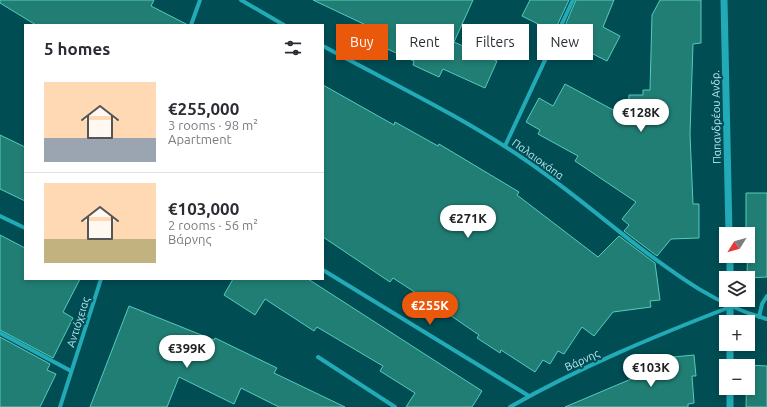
<!DOCTYPE html>
<meta charset="utf-8">
<style>
:root{--surface:#fff;--page:#f7f7f7;--text:#2b2b33;--muted:#7c7c81;--line:#e1e1e2;--accent:#ea580c}
body{margin:0;font-family:Ubuntu,sans-serif;background:var(--page);color:var(--text);height:100vh;display:flex;flex-direction:column;font-size:15px;white-space:nowrap}
*{box-sizing:border-box;margin:0}
p{font-size:13px;color:var(--muted)}
.icon{flex:none;width:22px;height:22px;fill:none;stroke:currentColor;stroke-width:2;stroke-linecap:round;stroke-linejoin:round}
.map{position:relative;flex:1;overflow:hidden}
.side{position:absolute;left:24px;top:24px;width:300px;height:256px;display:flex;flex-direction:column;background:var(--surface);border-radius:0px;box-shadow:0 2px 6px #0003}
.side>*{flex:none}
.banner{position:absolute;left:336px;top:24px;width:371px;height:36px;display:flex;gap:8px}
.needle{width:26px;rotate:233deg}
.tools{position:absolute;left:719px;top:227px;display:grid;gap:8px}
.tools a{display:grid;place-items:center;width:36px;height:36px;border-radius:0px;background:var(--surface);box-shadow:0 2px 6px #0003;font-size:20px}
.price{position:absolute;translate:-50% -34px;padding:0 9px;border-radius:14px;background:#fff;color:#222;font-size:13px;line-height:26px;filter:drop-shadow(0 1px 2px #0008)}
.price::after{content:'';position:absolute;left:50%;top:24px;width:12px;height:9px;margin-left:-6px;background:inherit;clip-path:polygon(0 0,100% 0,50% 100%)}
.price.active{background:var(--accent);color:#fff}
ul{padding:0;list-style:none}
li{display:flex;align-items:center;gap:12px;height:100px;padding:0 20px}
li+li{border-top:1px solid var(--line)}
li span{display:grid;place-items:center;flex:none;width:112px;height:80px;border-radius:0px;color:#555}
li>.icon{margin-inline-start:auto}
span .icon{width:48px;height:48px;fill:#fffc;stroke-width:1}
li b{font-size:17px}
h2{display:flex;justify-content:space-between;align-items:center;height:48px;padding:0 20px;font-size:17px}
.chip{padding:0 14px;border-radius:0px;background:var(--surface);box-shadow:0 2px 6px #0003;font-size:14px;line-height:36px}
.chip.active{background:var(--accent);color:#fff}
.map>svg:first-child{display:block}
.building{fill:#217e74;stroke:#54ccbe}
.lines{fill:none;stroke-linecap:round;stroke-linejoin:round}
.minor{stroke:#22abb7;stroke-width:4}
.tertiary{stroke:#22abb7;stroke-width:7}
.labels{text-anchor:middle;dominant-baseline:central;stroke-width:4;stroke-linejoin:round;paint-order:stroke}
.street-label{font-size:11px;fill:#b4e9ef;stroke:#004d54}
</style>
<div class="map">
<svg width="767" height="407" viewBox="0 0 767 407">
<rect width="100%" height="100%" fill="#004d54"/>
<g class="building">
<polygon points="0,0 154,0 151,6 188,25 36,25 0,3"/>
<polygon points="313,0 473,0 454,42 497,61 485,88 443,69 439,77 413,65 414,61 383,47 386,40 368,32 370,27"/>
<polygon points="530,0 569,0 554,32 522,16"/>
<polygon points="576,0 614,0 603,27 620,36 607,61 565,40 566,38 561,35"/>
<polygon points="660,0 701,0 701,43 693,44 690,134 693,204 699,204 699,238 671,239 657,256 624,231 629,225 622,219 636,202 575,161 578,156 538,134 540,130 526,122 539,98 553,106 565,84 628,118 629,95 643,95 643,90 650,90 652,15"/>
<polygon points="323,85 394,125 395,122 438,146 439,144 519,192 517,195 598,257 619,236 655,263 660,300 650,301 651,307 613,312 594,336 582,327 564,354 558,351 550,364 543,360 535,372 501,350 500,353 477,338 479,335 444,311 393,278 390,282 323,237"/>
<polygon points="0,135 25,147 25,201 0,189"/>
<polygon points="746,193 767,193 767,277 747,278 748,234 746,234"/>
<polygon points="0,235 25,248 25,279 80,279 63,312 73,318 53,358 0,330"/>
<polygon points="233,279 308,279 482,391 472,407 406,407 415,393 380,371 383,366 317,327 314,331 265,299 255,315 224,295"/>
<polygon points="129,306 214,340 215,338 277,368 274,373 345,407 279,407 241,388 234,404 179,377 167,407 90,407"/>
<polygon points="0,337 50,364 47,370 56,374 40,407 0,407"/>
<polygon points="694,355 696,376 692,376 694,403 688,404 688,407 565,407 643,374 638,365 674,363 673,357"/>
<polygon points="747,365 767,366 767,407 746,407"/>
</g>
<g class="lines">
<g class="minor">
<polyline points="241,0 284,25"/>
<polyline points="191,25 200,0"/>
<path d="M 323,46 C 389,82 459,115 521,157 C 562,184 600,217 639,247 C 679,277 718,306 767,319"/>
<polyline points="505,146 573,0"/>
<polyline points="0,216 25,228"/>
<polyline points="323,270 529,396"/>
<polyline points="759,317 762,304 767,296"/>
<polyline points="0,333 71,371"/>
<polyline points="318,357 395,407"/>
<polyline points="60,407 101,279"/>
<path d="M 510,407 C 580,367 655,336 730,307"/>
</g>
<g class="tertiary">
<polyline points="724,0 729,234"/>
<polyline points="730,256 730,278"/>
<polyline points="730,300 730,322"/>
<polyline points="730,366 730,344"/>
<polyline points="730,407 730,388"/>
</g>
</g>
<g class="labels">
<g class="street-label">
<text transform="translate(716 117) rotate(-91)">Παπανδρέου Ανδρ.</text>
<text transform="translate(538 159) rotate(36)">Παλαιοκάπα</text>
<text transform="translate(78 322) rotate(-72)">Αντιόχειας</text>
<text transform="translate(582 360) rotate(-25)">Βάρνης</text>
</g>
</g>
</svg>
<div class="tools">
<a><svg class="needle" viewBox="-14 -14 28 28"><path d="M0-13l5 13h-10z" fill="#e53935"/><path d="M0 13l5-13h-10z" fill="#7c7c81"/></svg></a>
<a><svg class="icon" aria-label="layers" viewBox="0 0 24 24"><path d="M12 4l9 5-9 5-9-5zM3 14l9 5 9-5"/></svg></a>
<a>+</a>
<a>−</a>
</div>
<b class="price" style="left:641px;top:133px">€128K</b>
<b class="price" style="left:468px;top:239px">€271K</b>
<b class="price active" style="left:430px;top:326px">€255K</b>
<b class="price" style="left:187px;top:369px">€399K</b>
<b class="price" style="left:651px;top:388px">€103K</b>
<div class="banner">
<a class="chip active">Buy</a>
<a class="chip">Rent</a>
<a class="chip">Filters</a>
<a class="chip">New</a>
</div>
<section class="side">
<h2>5 homes<svg class="icon" aria-label="filters" viewBox="0 0 24 24"><path d="M4 7h16M4 17h16"/><circle cx="9" cy="7" r="2"/><circle cx="15" cy="17" r="2"/></svg></h2>
<ul>
<li><span style="background:linear-gradient(#ffd9b3 70%,#9aa5b1 0)"><svg class="icon" aria-label="home" viewBox="0 0 24 24"><path d="M3 11l9-7 9 7M6 9v11h12V9"/></svg></span><div><b>€255,000</b><p>3 rooms · 98 m²</p><p>Apartment</p></div></li>
<li><span style="background:linear-gradient(#ffd9b3 70%,#c2b280 0)"><svg class="icon" aria-label="home" viewBox="0 0 24 24"><path d="M3 11l9-7 9 7M6 9v11h12V9"/></svg></span><div><b>€103,000</b><p>2 rooms · 56 m²</p><p>Βάρνης</p></div></li>
</ul>
</section>
</div>
